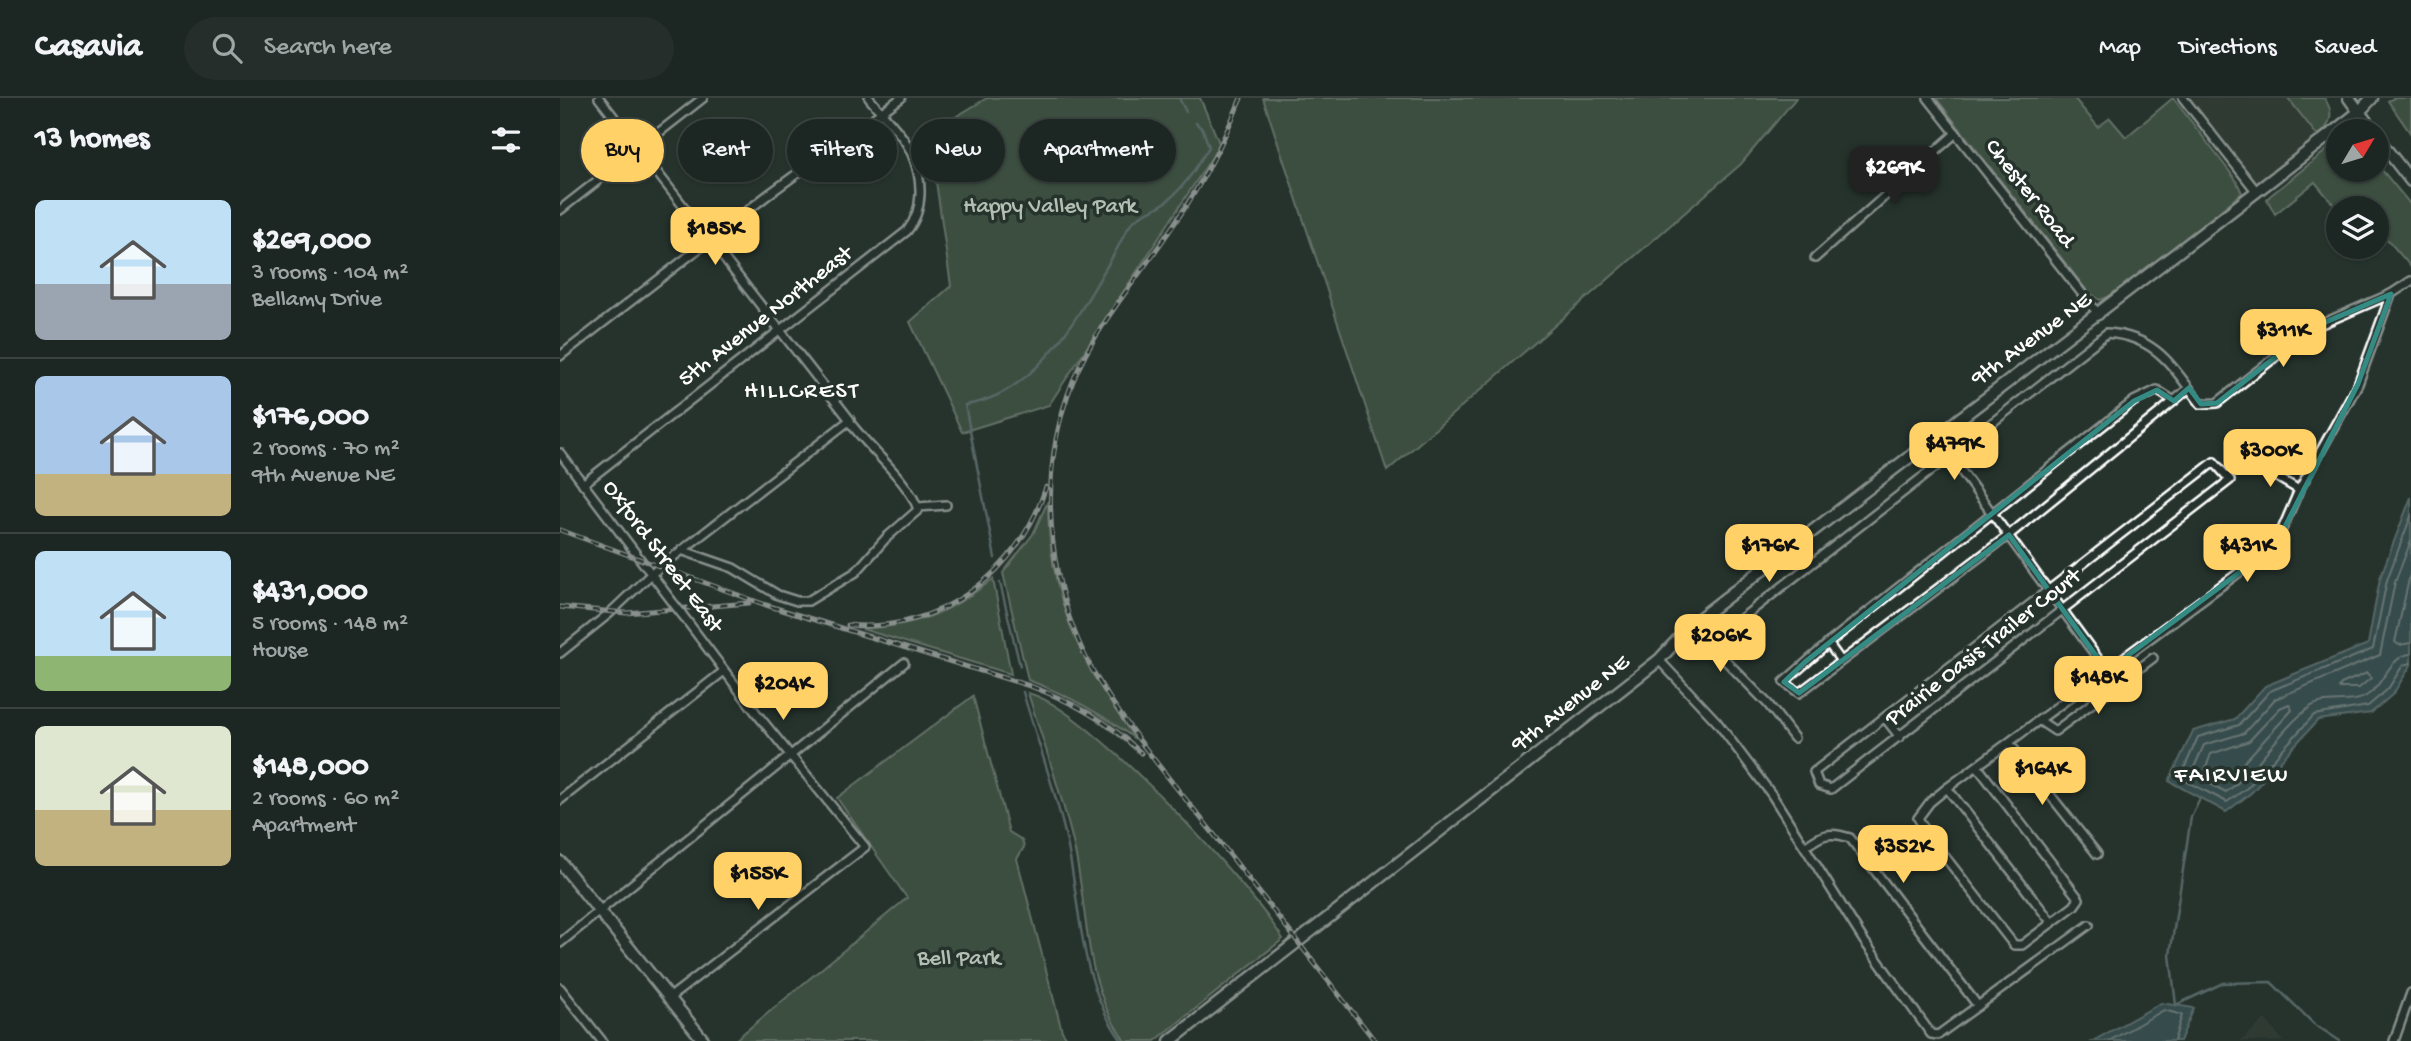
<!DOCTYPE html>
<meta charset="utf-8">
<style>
:root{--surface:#1c2622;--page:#252e2a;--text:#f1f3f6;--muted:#a0a5a5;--line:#3a4340;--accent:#ffd166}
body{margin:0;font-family:"Gochi Hand",sans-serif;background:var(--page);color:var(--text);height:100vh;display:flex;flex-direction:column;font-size:26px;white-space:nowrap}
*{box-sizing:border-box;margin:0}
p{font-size:23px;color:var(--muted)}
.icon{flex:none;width:38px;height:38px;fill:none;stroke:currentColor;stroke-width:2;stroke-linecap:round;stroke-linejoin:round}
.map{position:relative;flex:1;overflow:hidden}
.details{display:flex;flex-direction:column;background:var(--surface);width:560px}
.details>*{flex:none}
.banner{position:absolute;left:21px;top:21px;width:665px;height:63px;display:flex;gap:14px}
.needle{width:46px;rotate:52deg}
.fabs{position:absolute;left:1766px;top:21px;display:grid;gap:14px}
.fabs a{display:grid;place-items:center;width:63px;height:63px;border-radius:50%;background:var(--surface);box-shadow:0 2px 5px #0004,0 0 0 2px var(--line);font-size:35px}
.price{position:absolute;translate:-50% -60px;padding:0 16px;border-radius:14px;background:var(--accent);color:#111;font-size:23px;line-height:46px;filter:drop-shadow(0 2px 4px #0008)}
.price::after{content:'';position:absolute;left:50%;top:42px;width:21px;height:16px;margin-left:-10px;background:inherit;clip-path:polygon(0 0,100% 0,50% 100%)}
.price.active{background:#222;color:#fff}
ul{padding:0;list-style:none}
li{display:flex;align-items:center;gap:21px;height:175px;padding:0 35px}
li+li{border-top:2px solid var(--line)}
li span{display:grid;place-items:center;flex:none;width:196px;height:140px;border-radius:10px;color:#555}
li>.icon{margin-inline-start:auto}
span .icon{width:84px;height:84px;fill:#fffc;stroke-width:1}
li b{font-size:30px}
h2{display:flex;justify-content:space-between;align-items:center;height:84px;padding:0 35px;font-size:30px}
.chip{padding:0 24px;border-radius:32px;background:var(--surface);box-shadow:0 2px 5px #0004,0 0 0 2px var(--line);font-size:24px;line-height:63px}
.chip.active{background:var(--accent);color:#111}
header{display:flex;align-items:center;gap:42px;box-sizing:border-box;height:98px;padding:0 35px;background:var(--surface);border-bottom:2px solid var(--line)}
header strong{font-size:33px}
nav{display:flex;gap:38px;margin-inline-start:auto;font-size:24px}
.search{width:490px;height:63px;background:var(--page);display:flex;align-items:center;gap:18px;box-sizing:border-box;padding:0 24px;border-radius:38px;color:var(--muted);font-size:26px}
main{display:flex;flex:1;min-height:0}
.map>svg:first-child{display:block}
.built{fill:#3b4439}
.green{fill:#577056;stroke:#abb8aa;stroke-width:2}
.water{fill:#4a6b71;stroke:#92a6aa;stroke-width:2}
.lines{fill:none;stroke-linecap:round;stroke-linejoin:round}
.shore{stroke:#b7c4c6;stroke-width:2}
.stream{stroke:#92a6aa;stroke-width:2.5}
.street-casing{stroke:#fff;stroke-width:12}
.secondary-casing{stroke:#fff;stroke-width:15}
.street{stroke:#26332d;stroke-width:7}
.secondary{stroke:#26332d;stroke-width:10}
.rail-casing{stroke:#fff;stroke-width:5}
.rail{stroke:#26332d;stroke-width:2.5;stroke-dasharray:8;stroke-linecap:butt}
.street-bridge-casing{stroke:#fff;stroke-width:12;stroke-linecap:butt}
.street-bridge{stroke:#26332d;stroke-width:7}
.marked{fill:none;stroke:#338b84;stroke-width:5;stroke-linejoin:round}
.labels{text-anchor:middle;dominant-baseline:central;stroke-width:7;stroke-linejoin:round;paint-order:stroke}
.street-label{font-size:23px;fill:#fff;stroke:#26332d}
.park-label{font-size:23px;fill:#b3bfb3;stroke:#26332d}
.neighbourhood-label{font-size:24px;letter-spacing:2px;fill:#fff;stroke:#26332d}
</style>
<header>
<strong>Casavia</strong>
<div class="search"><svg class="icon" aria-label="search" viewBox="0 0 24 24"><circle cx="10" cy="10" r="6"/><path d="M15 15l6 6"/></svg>Search here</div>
<nav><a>Map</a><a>Directions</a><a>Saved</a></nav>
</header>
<main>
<section class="details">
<h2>13 homes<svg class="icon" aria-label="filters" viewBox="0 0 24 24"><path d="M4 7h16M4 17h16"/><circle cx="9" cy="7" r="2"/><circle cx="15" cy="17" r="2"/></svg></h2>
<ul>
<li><span style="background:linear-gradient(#bfe0f5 60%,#9aa5b1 0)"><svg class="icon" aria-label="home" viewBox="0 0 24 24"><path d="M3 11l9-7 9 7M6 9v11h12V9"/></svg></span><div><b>$269,000</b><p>3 rooms · 104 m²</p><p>Bellamy Drive</p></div></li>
<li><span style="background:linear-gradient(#a9c7e8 70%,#c2b280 0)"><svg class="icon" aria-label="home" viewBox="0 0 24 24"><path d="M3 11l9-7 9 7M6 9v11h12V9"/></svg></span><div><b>$176,000</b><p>2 rooms · 70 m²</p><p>9th Avenue NE</p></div></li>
<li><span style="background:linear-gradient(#bfe0f5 75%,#8fb573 0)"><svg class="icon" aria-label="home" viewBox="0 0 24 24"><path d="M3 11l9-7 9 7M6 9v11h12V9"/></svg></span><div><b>$431,000</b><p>5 rooms · 148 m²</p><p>House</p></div></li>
<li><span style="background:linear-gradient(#dfe7d0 60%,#c2b280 0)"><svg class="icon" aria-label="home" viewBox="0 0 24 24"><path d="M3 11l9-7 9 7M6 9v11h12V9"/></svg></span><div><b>$148,000</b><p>2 rooms · 60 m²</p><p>Apartment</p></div></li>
</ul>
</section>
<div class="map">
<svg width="1851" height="943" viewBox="0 0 1851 943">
<rect width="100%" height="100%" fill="#26332d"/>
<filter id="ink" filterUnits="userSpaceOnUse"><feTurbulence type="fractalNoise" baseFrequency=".0143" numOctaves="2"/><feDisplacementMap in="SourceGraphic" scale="14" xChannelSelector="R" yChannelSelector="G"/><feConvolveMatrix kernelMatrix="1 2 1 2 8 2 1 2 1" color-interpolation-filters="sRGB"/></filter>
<g filter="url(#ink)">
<g class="built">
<polygon points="1623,0 1728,0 1761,44 1697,94"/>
<polygon points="1705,921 1723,943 1681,943"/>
</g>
<g class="green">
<polygon points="427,0 640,0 660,47 489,307 402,334 350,224 391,188 369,35"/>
<polygon points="703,0 1236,0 1181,66 827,373"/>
<polygon points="1376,0 1514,0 1538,29 1550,20 1566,39 1613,0 1676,82 1682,95 1558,195 1540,202 1528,194"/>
<path d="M 1728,0 L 1764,0 C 1774,13 1772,24 1761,36 L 1756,36 Z"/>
<polygon points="1834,0 1851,0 1851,36 1828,3"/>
<polygon points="1778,43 1778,72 1816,72 1817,66 1851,107 1851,169 1828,142 1817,137 1816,110 1778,112 1755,84 1715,116 1707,101 1711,97"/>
<path d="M 488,403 C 488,503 521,561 575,641 C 541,615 508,597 468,582 L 443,475 L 473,436 Z"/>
<path d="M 433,481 L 451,576 L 302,531 C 360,527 388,516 433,481 Z"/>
<path d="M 468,595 C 527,609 690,787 723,841 L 595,943 L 565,943 C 522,884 529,811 513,744 C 501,693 483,644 468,595 Z"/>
<polygon points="413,598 449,734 462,742 464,749 457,761 502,933 509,943 174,943 347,800 277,700"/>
</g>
<g class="water">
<polygon points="1851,399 1851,567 1833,596 1811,615 1758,622 1691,695 1666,714 1609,683 1633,633 1675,621 1705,588 1808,546 1820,480"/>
<polygon points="1601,905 1634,910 1620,943 1533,943"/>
</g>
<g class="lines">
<g class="shore">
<polyline points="1851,418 1827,482 1813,551 1710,593 1679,627 1638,639 1620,680 1667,704 1687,690 1754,617 1808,608 1828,591 1843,567 1851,565"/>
<path d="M 1851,443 L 1835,484 L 1820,557 L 1715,601 L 1684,635 L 1644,647 L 1631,676 L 1666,694 C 1698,672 1718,633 1749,610 C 1764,598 1790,608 1806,598 C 1824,588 1829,557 1851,556"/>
<polyline points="1851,472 1835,544 1839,547 1851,545"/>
<polygon points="1807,575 1811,580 1799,590 1779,590 1781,586"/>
<polygon points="1729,606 1732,612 1673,676 1663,682 1645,672 1651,656 1689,643 1720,610"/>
<polyline points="1549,943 1604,912 1622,917 1614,943"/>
</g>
<g class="stream">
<polyline points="619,0 626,14"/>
<path d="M 435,460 L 405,307 C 479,296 518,217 553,158 C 559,148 564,135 571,126 C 579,115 597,112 607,103 C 625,89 637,68 649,49 L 643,32 L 636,25"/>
<polyline points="440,485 460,568"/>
<path d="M 463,594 C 477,643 496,693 507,744 C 521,811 519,885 562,943"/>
<polyline points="1640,700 1631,719 1610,857 1616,907 1663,885 1711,884 1754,926 1780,943"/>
</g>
<defs>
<g id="street">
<polyline points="1368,0 1539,217"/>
<polyline points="1623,0 1697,94"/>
<polyline points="0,112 143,0"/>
<polyline points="1255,160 1396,35"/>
<polyline points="0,258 209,96 341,0"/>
<polyline points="1614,303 1597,292 1574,303 1271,543 1224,584 1239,595 1449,437 1614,303 1629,290"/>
<polyline points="1375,337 1547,573"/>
<polyline points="0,355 114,506"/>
<polygon points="1654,364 1670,382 1271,691 1259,687 1254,674"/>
<polyline points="1695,366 1739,392"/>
<path d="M 23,386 L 347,133 C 364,112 363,82 352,56 C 344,37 323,17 309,0"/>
<polyline points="358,409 386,407"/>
<path d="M 121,452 L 173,470 L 218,497 L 237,503 L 248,503 L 296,474 L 326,440 L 358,412 C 351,385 307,349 289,323"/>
<polyline points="1131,527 1208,606 1234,640"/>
<path d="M 1150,545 L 1547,235 C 1598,239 1612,269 1641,306 L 1657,305 L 1752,230 L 1831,196 L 1851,183"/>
<polyline points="1268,545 1281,563"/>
<polyline points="0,555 51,514 90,477 290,322 39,0"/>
<polyline points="1099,562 1157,624 1212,697 1304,843 1371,936 1378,937 1529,827"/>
<polyline points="1325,620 1340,639"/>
<polyline points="1480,623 1495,633 1593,560"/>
<polyline points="1449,645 1537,756"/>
<polyline points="1417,668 1519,801 1514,808 1462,847 1454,847 1368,737 1358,720 1370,704 1387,690 1715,448 1739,392 1798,286 1831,196"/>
<polyline points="1387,690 1492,825"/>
<polyline points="0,702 164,573"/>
<path d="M 1245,749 C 1262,736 1270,733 1290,740 L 1418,908"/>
<polyline points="0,845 344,565"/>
<polyline points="0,890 42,943"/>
<polyline points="108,901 305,749 197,616 121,515"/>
<polyline points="1834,943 1851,895"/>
</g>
<g id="secondary">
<polyline points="1789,0 1813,33"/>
<polyline points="1816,38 1851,83"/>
<polyline points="0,764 144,943"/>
<path d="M 610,943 L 1099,562 L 1131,527 C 1353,354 1578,187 1799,14 L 1812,0"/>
</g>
</defs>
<use href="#street" class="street-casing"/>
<use href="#secondary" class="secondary-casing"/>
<use href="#street" class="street"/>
<use href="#secondary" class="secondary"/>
<defs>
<g id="rail">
<path d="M 681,0 C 663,45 642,86 614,126 C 580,178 537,225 513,283 C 474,380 487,502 543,590 C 576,642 617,690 656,739 C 709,807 762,875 815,943"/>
<path d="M 0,432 L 206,507 L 470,588 C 513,604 548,623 581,655"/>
<polyline points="0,509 66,515 189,505"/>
<path d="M 288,527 C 380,536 459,474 486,389"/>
</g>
</defs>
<use href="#rail" class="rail-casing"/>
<use href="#rail" class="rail"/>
<defs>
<polyline id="street-bridge" points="114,506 121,515"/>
</defs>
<use href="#street-bridge" class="street-bridge-casing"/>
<use href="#street-bridge" class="street-bridge"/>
</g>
</g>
<path d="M0 0H1851V943H0ZM 1831,196 L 1798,286 L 1715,448 L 1547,573 L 1449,437 L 1239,595 L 1224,584 L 1245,564 L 1574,303 L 1597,292 L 1614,303 L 1629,290 L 1641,306 L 1657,305 L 1752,230 Z" fill="#26332d" fill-opacity=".55" fill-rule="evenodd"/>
<path class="marked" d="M 1831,196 L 1798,286 L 1715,448 L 1547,573 L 1449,437 L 1239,595 L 1224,584 L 1245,564 L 1574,303 L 1597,292 L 1614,303 L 1629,290 L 1641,306 L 1657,305 L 1752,230 Z"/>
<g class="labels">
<g class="street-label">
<text transform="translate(1469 96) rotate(52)">Chester Road</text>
<text transform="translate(206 219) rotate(-38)">5th Avenue Northeast</text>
<text transform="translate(1472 242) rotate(-36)">9th Avenue NE</text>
<text transform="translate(102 459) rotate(53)">Oxford Street East</text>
<text transform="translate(1424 550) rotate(-38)">Prairie Oasis Trailer Court</text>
<text transform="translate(1011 606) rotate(-38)">9th Avenue NE</text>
</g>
<g class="park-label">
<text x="490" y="109">Happy Valley Park</text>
<text x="399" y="861">Bell Park</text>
</g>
<g class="neighbourhood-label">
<text x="242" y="294">HILLCREST</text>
<text x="1672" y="678">FAIRVIEW</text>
</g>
</g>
</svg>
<div class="fabs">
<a><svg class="needle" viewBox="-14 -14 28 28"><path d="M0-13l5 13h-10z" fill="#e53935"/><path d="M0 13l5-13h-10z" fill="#a0a5a5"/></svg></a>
<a><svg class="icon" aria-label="layers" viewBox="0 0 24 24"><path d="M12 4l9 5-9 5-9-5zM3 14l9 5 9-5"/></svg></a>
</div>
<b class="price active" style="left:1334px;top:108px">$269K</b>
<b class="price" style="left:155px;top:169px">$185K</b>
<b class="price" style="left:1723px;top:271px">$311K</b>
<b class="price" style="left:1394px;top:384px">$479K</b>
<b class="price" style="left:1710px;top:391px">$300K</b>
<b class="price" style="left:1209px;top:486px">$176K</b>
<b class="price" style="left:1687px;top:486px">$431K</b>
<b class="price" style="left:1160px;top:576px">$206K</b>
<b class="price" style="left:1538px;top:618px">$148K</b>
<b class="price" style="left:223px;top:624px">$204K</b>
<b class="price" style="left:1482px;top:709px">$164K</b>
<b class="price" style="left:1343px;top:787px">$352K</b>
<b class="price" style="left:198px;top:814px">$155K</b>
<div class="banner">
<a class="chip active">Buy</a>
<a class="chip">Rent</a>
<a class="chip">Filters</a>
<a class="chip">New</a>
<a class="chip">Apartment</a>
</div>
</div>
</main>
